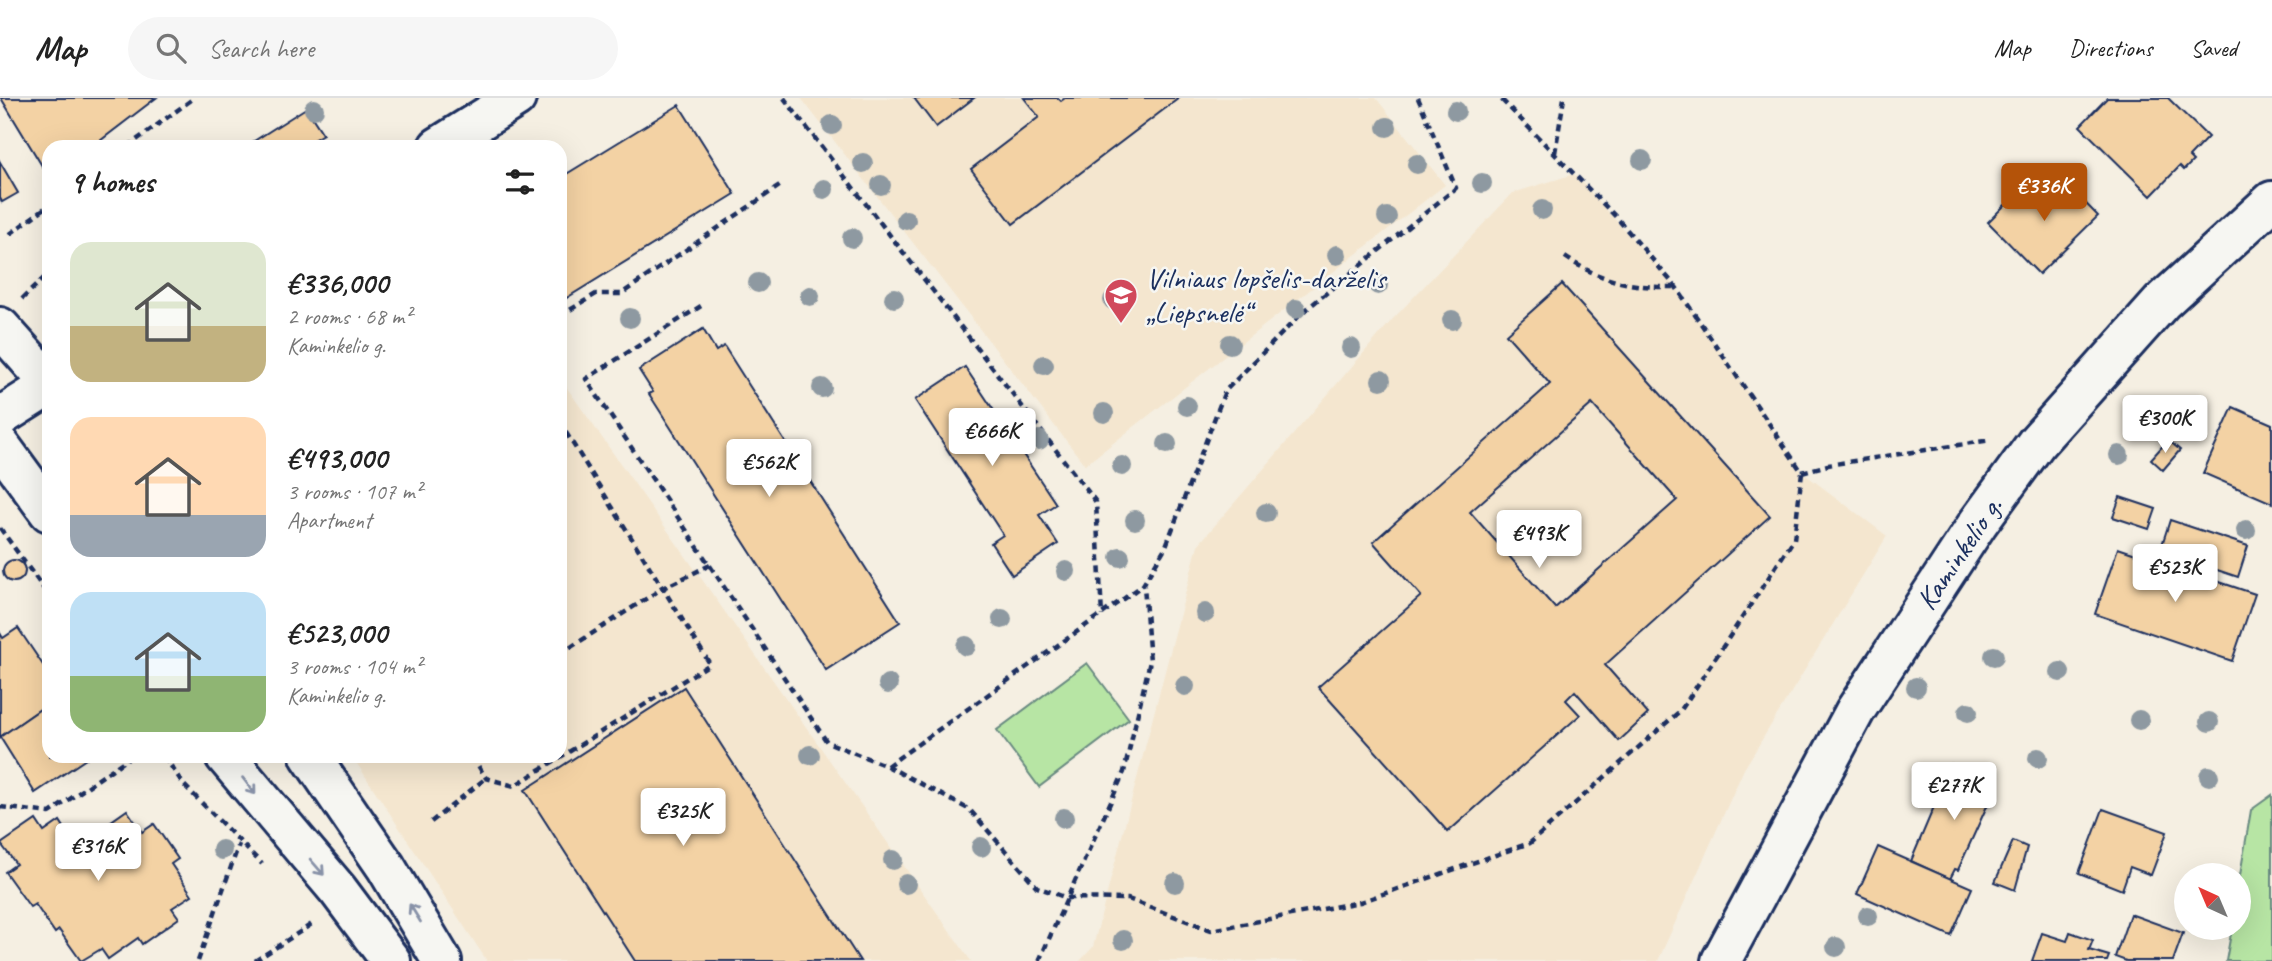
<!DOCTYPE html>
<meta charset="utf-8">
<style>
:root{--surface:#fff;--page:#f6f6f6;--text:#222;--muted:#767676;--line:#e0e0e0;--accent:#b45309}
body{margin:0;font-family:Caveat,sans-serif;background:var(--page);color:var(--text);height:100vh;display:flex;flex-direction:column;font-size:26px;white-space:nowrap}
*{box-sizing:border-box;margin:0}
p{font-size:23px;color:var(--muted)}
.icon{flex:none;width:38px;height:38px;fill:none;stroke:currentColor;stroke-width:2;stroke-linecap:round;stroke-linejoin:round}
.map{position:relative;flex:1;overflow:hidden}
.panel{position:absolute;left:42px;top:42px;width:525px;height:623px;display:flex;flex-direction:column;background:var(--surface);border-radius:21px;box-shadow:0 7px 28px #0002}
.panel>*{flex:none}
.needle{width:46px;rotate:316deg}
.controls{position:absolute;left:2174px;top:765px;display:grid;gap:14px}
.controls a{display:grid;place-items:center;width:77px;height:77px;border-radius:50%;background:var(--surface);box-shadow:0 7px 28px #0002;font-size:35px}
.price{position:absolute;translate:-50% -60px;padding:0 16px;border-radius:7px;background:#fff;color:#222;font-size:23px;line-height:46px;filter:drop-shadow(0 2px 4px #0008)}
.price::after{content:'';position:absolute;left:50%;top:42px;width:21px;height:16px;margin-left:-10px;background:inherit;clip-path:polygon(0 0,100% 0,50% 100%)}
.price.selected{background:var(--accent);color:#fff}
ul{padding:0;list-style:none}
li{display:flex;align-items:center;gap:21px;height:175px;padding:0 28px}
li span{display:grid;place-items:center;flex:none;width:196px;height:140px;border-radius:21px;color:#555}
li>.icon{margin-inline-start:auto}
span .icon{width:84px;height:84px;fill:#fffc;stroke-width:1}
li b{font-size:30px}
h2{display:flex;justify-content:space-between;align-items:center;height:84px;padding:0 28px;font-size:30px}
header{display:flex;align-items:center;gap:42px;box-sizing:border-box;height:98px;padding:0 35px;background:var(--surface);border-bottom:2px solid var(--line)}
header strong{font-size:33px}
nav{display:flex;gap:38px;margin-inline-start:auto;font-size:24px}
.search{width:490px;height:63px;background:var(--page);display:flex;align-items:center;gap:18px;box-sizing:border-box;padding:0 24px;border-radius:38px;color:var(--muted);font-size:26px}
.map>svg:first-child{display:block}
.built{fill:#f4e6cf}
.green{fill:#b7e5a4;stroke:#698a81;stroke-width:2}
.building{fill:#f3d2a4;stroke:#1b2f5e;stroke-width:2;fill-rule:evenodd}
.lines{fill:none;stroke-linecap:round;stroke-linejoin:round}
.minor-casing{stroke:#1b2f5e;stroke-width:44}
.primary-casing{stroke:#1b2f5e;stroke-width:44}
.path{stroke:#1b2f5e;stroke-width:4.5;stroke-dasharray:7 5;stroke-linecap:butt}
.minor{stroke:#f6f6f2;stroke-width:38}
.primary{stroke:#f6f6f2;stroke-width:38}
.tree{fill:#8e99a1}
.oneway{stroke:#8892a8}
.labels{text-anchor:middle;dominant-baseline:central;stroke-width:5;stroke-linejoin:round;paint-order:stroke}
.poi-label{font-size:30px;fill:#1b2f5e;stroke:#f6f6f2;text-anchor:start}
.street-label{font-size:30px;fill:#1b2f5e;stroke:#f6f6f2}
</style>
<header>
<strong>Map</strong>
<div class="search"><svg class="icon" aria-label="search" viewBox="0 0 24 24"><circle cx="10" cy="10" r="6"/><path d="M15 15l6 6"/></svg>Search here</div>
<nav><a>Map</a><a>Directions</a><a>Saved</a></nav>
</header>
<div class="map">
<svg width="2272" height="863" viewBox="0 0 2272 863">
<rect width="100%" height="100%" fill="#f5efe2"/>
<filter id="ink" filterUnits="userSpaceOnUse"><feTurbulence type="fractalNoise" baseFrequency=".0143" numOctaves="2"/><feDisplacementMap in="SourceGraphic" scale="14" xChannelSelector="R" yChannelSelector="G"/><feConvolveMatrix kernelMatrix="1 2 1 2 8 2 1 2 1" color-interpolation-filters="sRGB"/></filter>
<g filter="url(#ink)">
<g class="built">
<polygon points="801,0 1376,0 1445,87 1085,367"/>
<polygon points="1574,76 1676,189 1802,374 1887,438 1744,671 1658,863 1080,863 1093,849 1198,447 1392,222 1513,95"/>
<polygon points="560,280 971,863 487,863 352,658 560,658"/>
</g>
<g class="green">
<polygon points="1087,565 1129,621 1039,689 997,632"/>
<polygon points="2272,697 2272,863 2226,863 2232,830 2238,830 2238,789 2251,712"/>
</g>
<g class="building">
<polygon points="1,0 156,0 92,49 49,49 47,76"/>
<polygon points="914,0 974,0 936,29"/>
<polygon points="1024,0 1058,0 1061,3 1065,0 1179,0 1013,126 971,71 1039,19"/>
<polygon points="2107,0 2168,0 2208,39 2189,59 2193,63 2184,72 2180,68 2151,98 2080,28"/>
<polygon points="679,7 735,96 560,204 560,80"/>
<polygon points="306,10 323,36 301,49 254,49 251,45"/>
<polygon points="0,64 18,95 2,104 0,100"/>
<polygon points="2057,76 2098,118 2039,176 1988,124 2017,95 2027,106"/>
<path d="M 1562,186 L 1770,418 L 1605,567 L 1648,616 L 1619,643 L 1575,593 L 1566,602 L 1580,617 L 1448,734 L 1318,589 L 1421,498 L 1373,444 L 1550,286 L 1506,236 ZM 1592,306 L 1677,402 L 1555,510 L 1470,414 Z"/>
<polygon points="703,231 716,253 724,248 900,524 826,572 649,296 653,294 639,272"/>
<polygon points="965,269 1056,406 1039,417 1058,446 1012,477 991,445 1003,437 915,302"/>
<polygon points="2233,309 2272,326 2272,405 2203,375"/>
<polygon points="2168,342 2180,352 2163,372 2151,361"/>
<polygon points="2120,399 2156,411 2149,431 2113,419"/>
<polygon points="2170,422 2248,448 2238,479 2160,453"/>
<polygon points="2118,450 2255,496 2232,563 2095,516"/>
<circle cx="14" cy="473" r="11"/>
<polygon points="18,530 49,576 49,605 0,639 0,535 3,540"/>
<polygon points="684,589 860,863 635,863 525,692"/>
<polygon points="49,605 49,658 89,659 35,695 0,639"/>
<polygon points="1952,666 1997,686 1958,772 1955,771 1950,781 1911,763"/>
<polygon points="2103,711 2167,734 2151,777 2130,769 2122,792 2079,775"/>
<polygon points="127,712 142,734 154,726 178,761 171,766 192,797 172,810 179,820 142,846 138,840 108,861 101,851 81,863 59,832 55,835 35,806 30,809 5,774 16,766 1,746 36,722 44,734 60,723 73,743 94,728 97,733"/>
<polygon points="2013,743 2027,749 2015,792 1995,784"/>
<polygon points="1878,749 1972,790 1951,838 1857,796"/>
<polygon points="2130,816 2183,835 2173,863 2126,863 2115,859"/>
<polygon points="2070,834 2093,842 2089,852 2109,858 2107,863 2032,863 2042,835 2067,843"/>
</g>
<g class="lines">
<defs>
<g id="minor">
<polyline points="438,49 516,0"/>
<polyline points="0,319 49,288"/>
<polyline points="1721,863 1855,613 1978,425 2037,344 2162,204 2272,103"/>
</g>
<g id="primary">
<polyline points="0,229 49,284"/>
<polyline points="0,347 49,414"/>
<polyline points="225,658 338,792 391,863"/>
<polyline points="310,658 386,769 442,863"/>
</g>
</defs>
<use href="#minor" class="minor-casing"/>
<use href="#primary" class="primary-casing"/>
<g class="path">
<polyline points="784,0 1096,404 1102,518"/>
<polyline points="127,49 194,0"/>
<polyline points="1555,55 1564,0"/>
<polyline points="10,136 49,107"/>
<path d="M 1565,159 C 1601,183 1632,190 1675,189"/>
<polyline points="22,201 49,175"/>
<polyline points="701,208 586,281 827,644 887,668 970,712 1037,789 1067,800 1128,801 1211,832 1360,804 1530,745 1681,612 1794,441 1802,374 1676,189 1616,119 1500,0"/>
<polyline points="560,218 596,196 621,196 781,87"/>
<polyline points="1802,374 1828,367 1991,342"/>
<polyline points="0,430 49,498"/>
<polyline points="560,556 663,490 710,467"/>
<polyline points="164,658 184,687 262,766"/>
<polyline points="472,658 486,680 514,688 710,566 560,325"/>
<polyline points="887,668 1143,487 1166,448 1225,293 1303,214 1456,90 1418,0"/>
<polyline points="0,709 50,715 131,658"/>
<polyline points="431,724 486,680"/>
<polyline points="198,863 239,746"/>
<polyline points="255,863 315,824"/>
<polyline points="1039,863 1124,674 1150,563 1144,488"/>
</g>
<use href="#minor" class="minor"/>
<use href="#primary" class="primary"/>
</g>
<g class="tree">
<circle cx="314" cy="11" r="10"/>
<circle cx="1456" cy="13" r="10"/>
<circle cx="832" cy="27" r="10"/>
<circle cx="1387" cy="29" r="10"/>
<circle cx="1642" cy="62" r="10"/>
<circle cx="863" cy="65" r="10"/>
<circle cx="1417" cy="66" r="10"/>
<circle cx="1482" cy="85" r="10"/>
<circle cx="881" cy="87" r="10"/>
<circle cx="824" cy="91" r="10"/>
<circle cx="1542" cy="112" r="10"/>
<circle cx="1387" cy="119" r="10"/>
<circle cx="906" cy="122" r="10"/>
<circle cx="852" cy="140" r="10"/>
<circle cx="1337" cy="157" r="10"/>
<circle cx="758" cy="185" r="10"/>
<circle cx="1378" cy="187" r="10"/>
<circle cx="810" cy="198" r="10"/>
<circle cx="894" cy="200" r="10"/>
<circle cx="1113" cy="202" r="10"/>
<circle cx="1296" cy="211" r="10"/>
<circle cx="630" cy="220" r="10"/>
<circle cx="1452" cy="222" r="10"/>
<circle cx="1230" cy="246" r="10"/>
<circle cx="1351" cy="250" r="10"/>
<circle cx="1044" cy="267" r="10"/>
<circle cx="1381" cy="282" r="10"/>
<circle cx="822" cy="290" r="10"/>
<circle cx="1187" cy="308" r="10"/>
<circle cx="1104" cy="315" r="10"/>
<circle cx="1039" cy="342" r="10"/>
<circle cx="1167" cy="346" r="10"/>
<circle cx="2119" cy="357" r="10"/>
<circle cx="1122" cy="368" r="10"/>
<circle cx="1266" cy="415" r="10"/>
<circle cx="1135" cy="422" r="10"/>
<circle cx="2246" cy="432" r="10"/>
<circle cx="1120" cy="459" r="10"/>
<circle cx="1066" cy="473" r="10"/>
<circle cx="1205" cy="515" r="10"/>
<circle cx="1002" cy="521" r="10"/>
<circle cx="966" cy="548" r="10"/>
<circle cx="1994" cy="558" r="10"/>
<circle cx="2060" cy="574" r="10"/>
<circle cx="888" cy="586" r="10"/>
<circle cx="1185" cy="588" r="10"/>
<circle cx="1916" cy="589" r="10"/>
<circle cx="1968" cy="614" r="10"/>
<circle cx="2139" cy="622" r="10"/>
<circle cx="2209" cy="624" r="10"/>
<circle cx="810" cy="657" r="10"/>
<circle cx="2038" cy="660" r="10"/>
<circle cx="2209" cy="678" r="10"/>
<circle cx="1064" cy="720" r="10"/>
<circle cx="981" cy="749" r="10"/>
<circle cx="222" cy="752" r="10"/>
<circle cx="893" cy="762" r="10"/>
<circle cx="1175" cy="785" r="10"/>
<circle cx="906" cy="786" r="10"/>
<circle cx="1868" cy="818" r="10"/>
<circle cx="1123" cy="842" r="10"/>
<circle cx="1836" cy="849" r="10"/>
</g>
<defs><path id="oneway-shaft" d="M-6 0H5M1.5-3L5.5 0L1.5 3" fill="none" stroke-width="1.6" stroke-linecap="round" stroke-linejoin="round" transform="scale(1.75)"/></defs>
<g class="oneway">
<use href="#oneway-shaft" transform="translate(249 688) rotate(52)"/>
<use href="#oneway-shaft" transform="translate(317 769) rotate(49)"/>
<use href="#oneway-shaft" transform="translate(415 815) rotate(-122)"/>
</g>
</g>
<defs>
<symbol id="school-pin" viewBox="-11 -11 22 30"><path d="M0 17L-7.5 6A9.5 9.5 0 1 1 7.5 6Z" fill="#d1495b" stroke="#f6f6f2"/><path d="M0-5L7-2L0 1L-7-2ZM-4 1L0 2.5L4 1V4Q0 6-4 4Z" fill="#fff"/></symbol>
</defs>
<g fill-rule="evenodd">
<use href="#school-pin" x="1102" y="178" width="38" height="52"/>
</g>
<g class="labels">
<g class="poi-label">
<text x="1146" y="180">Vilniaus lopšelis-darželis<tspan x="1146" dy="34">„Liepsnelė“</tspan></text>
</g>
<g class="street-label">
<text transform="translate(1959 455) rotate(-56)">Kaminkelio g.</text>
</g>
</g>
</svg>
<div class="controls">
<a><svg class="needle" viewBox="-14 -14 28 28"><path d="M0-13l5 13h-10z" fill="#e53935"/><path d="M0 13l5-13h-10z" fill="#767676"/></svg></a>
</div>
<b class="price selected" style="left:2044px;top:125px">€336K</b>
<b class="price" style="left:2165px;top:357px">€300K</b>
<b class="price" style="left:992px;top:370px">€666K</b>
<b class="price" style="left:769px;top:401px">€562K</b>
<b class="price" style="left:1539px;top:472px">€493K</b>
<b class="price" style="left:2175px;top:506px">€523K</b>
<b class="price" style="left:1954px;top:724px">€277K</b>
<b class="price" style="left:683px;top:750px">€325K</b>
<b class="price" style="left:98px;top:785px">€316K</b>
<section class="panel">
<h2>9 homes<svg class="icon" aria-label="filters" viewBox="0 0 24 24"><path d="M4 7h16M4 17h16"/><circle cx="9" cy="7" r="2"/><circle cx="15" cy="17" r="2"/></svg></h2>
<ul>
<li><span style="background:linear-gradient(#dfe7d0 60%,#c2b280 0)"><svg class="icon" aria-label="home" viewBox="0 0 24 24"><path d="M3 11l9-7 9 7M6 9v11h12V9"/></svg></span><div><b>€336,000</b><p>2 rooms · 68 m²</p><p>Kaminkelio g.</p></div></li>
<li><span style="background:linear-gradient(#ffd9b3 70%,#9aa5b1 0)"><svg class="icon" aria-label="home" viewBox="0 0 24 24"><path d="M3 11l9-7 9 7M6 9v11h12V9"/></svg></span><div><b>€493,000</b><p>3 rooms · 107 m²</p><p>Apartment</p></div></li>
<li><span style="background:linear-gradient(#bfe0f5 60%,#8fb573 0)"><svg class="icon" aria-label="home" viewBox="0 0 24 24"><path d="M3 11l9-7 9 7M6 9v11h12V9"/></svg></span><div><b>€523,000</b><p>3 rooms · 104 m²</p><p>Kaminkelio g.</p></div></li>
</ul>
</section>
</div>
